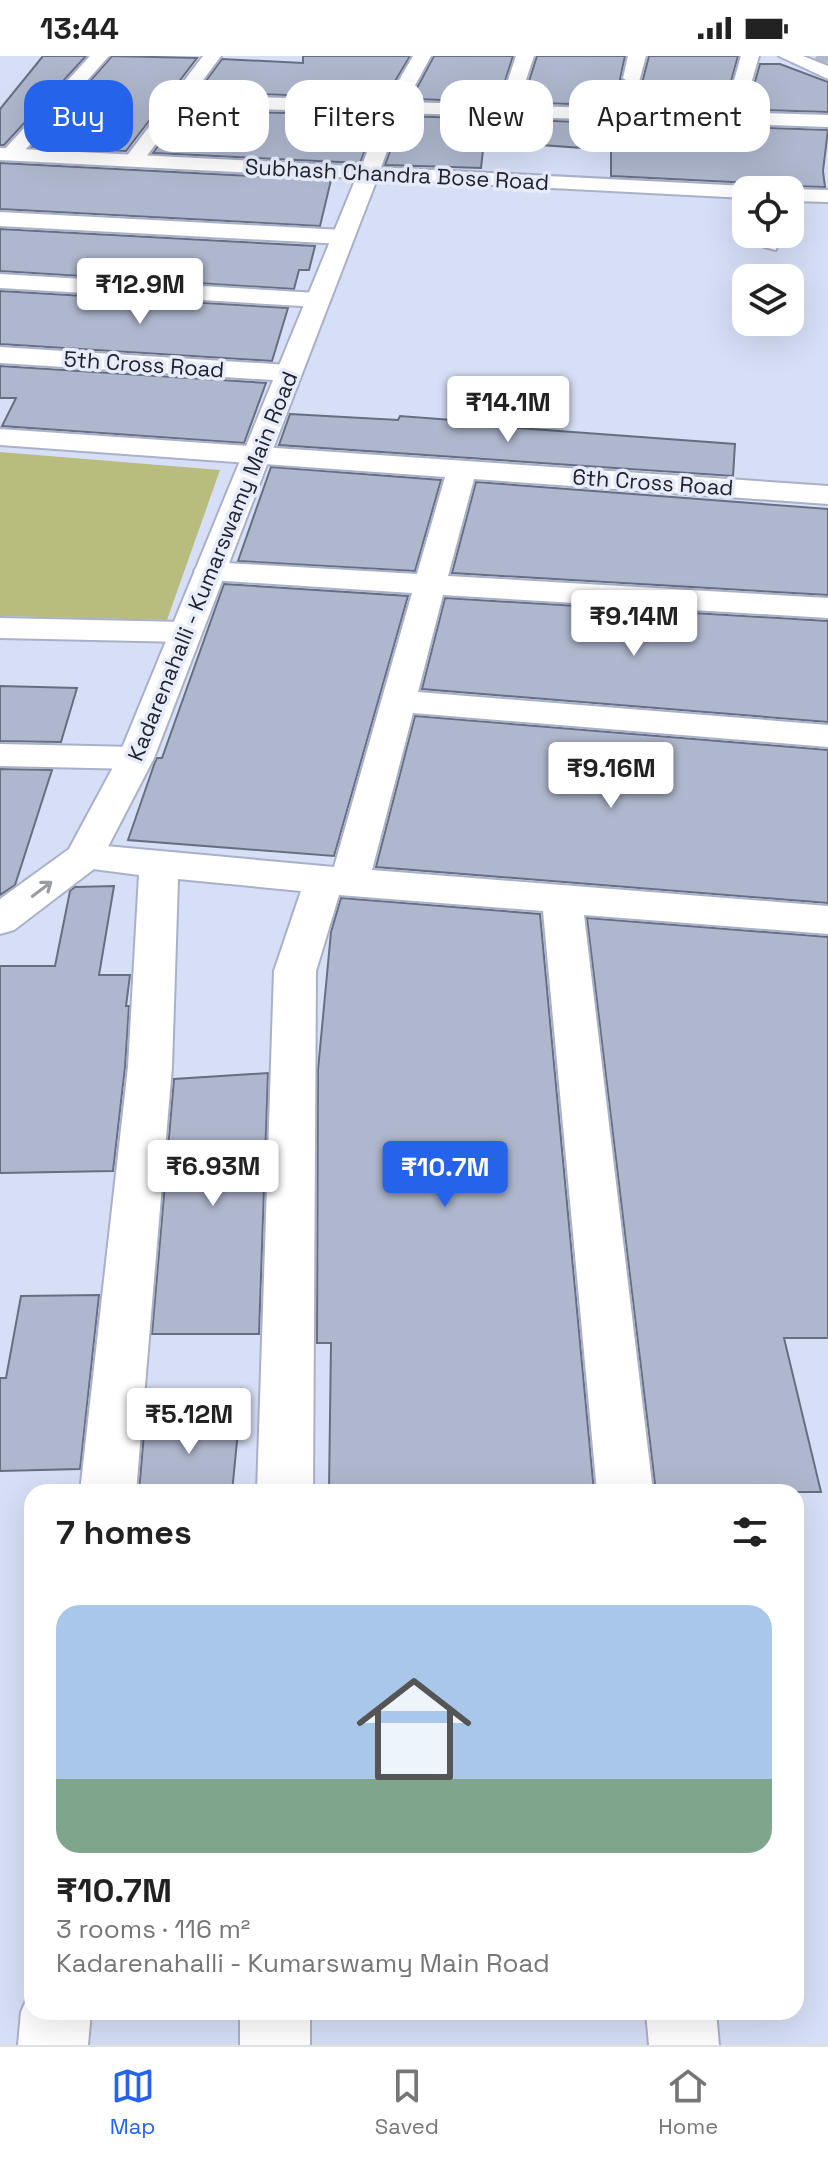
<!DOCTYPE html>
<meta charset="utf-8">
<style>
:root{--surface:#fff;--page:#f6f6f6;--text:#222;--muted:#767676;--line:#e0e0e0;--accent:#2563eb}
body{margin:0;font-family:"Space Grotesk",sans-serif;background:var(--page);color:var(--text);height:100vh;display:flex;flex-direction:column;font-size:30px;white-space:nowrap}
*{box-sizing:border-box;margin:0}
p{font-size:26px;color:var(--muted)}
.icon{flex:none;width:44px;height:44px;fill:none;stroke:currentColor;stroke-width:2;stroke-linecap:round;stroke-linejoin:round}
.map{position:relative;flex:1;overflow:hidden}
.drawer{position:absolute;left:24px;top:1428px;width:780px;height:536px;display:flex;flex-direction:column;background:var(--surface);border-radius:24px;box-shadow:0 8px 32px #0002}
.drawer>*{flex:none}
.guide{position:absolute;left:24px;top:24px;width:780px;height:72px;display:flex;gap:16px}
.buttons{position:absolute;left:732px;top:120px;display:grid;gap:16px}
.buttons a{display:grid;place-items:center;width:72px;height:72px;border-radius:16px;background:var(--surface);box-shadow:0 8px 32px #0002;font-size:40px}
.price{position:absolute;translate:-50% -68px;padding:0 18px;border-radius:8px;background:#fff;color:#222;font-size:26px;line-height:52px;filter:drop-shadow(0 2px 4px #0008)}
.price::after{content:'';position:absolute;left:50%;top:48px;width:24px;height:18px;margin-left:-12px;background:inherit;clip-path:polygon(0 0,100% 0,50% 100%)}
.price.on{background:var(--accent);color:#fff}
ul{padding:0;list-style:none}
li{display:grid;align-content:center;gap:16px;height:424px;padding:0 32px}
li+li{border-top:2px solid var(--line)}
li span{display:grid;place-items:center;height:248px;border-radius:24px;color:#555}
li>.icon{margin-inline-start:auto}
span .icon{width:144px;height:144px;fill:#fffc;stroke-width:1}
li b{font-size:34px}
h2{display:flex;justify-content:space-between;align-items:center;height:96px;padding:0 32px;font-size:34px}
.chip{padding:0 28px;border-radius:24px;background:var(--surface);box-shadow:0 8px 32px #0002;font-size:28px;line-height:72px}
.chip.on{background:var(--accent);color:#fff}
.status{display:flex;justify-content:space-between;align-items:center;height:56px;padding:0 40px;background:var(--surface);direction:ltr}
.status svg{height:22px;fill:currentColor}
.tab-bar{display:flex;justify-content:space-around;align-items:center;height:112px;border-top:2px solid var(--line);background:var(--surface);font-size:22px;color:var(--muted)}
.tab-bar a{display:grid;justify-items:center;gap:4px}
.tab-bar .on{color:var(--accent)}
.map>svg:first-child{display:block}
.green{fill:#b8bd7e}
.building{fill:#afb7ce;stroke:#676e84;stroke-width:2}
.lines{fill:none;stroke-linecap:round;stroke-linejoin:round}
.highway-tunnel{stroke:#b2b9ce;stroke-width:20;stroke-dasharray:20 10;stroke-linecap:butt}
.lane-casing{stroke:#a9b1c9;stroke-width:4}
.street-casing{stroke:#a9b1c9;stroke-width:4}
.secondary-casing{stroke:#a9b1c9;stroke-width:4}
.lane{fill:#fff;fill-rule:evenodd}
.street{fill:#fff;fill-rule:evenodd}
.secondary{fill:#fff;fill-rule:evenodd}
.oneway{stroke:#9b9ca0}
.labels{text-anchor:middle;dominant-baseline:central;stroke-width:7;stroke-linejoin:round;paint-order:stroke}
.far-street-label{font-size:22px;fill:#20232c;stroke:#e7ecfb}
</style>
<div class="status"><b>13:44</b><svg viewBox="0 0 49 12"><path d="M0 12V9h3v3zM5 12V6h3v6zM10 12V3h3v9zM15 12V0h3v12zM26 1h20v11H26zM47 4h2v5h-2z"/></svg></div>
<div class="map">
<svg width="828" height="1989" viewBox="0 0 828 1989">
<rect width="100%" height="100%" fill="#d7dff7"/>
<polygon class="green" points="0,396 220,414 167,564 0,560"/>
<g class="building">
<polygon points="43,0 86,0 4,89 0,89 0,53"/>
<polygon points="112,0 197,2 126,95 32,91"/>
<polygon points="303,0 410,0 385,42 252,38 239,46 252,56 378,60 360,107 153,97 222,3 303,7"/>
<polygon points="434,0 513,0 505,25 515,32 529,25 537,0 625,0 620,23 633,31 642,27 649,0 738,0 730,29 740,36 754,29 760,8 780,8 828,26 828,56 411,43"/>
<polygon points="403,60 828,74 823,115 825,131 790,130 778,134 752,127 611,120 611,94 484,85 481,112 385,109"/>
<polygon points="0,107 331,124 320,170 0,153"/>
<polygon points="0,173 315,190 309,214 299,214 294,233 0,215"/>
<polygon points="0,235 288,252 272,305 0,288"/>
<polygon points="0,310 266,327 244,387 2,370 16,342 0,342"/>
<polygon points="290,358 398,364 400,360 491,367 490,370 735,388 733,420 279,389"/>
<polygon points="271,411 441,424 415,515 238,505"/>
<polygon points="476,426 828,453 828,539 452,517"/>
<polygon points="224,528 408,540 334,800 128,784 155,706 157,702 162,702"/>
<polygon points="445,542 828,565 828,666 422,633"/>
<polygon points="0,630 77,632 61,686 0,685"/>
<polygon points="415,660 828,694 828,847 376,811"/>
<polygon points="0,713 52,714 15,829 0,839"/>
<polygon points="114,830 99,919 130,919 126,950 129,950 125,1011 113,1115 0,1117 0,910 55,910 70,835 75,831"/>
<polygon points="341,842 540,858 594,1436 454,1436 454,1430 329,1434 331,1287 317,1287 318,1014 331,876"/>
<polygon points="587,862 828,881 828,1282 784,1282 821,1436 656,1436"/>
<polygon points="268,1017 259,1278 152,1278 174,1023"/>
<polygon points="99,1239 80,1413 0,1415 0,1322 6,1322 21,1240"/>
<polygon points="145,1365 239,1365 232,1436 139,1436"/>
</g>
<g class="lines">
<polyline class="highway-tunnel" points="816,0 828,4"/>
<defs>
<polygon id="lane" points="765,178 779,178 776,194 764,191"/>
<g id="street">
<polygon points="90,0 109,0 18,102 4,102 1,98 4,94"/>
<polygon points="203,0 221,0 140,109 126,109 123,105 126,101"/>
<polygon points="413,0 431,0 406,46 828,59 828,71 401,57 379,117 369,123 359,117 382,57 252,53 242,47 252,41 387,45"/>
<polygon points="516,0 534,0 526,24 517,30 508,24"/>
<polygon points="628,0 646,0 639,26 632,28 623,22"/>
<polygon points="741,0 759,0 751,28 742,34 733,28"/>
<polygon points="0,156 343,174 351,176 354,181 351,186 343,188 0,170"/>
<polygon points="0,218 318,237 327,239 330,244 327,249 318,251 0,232"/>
<polygon points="0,291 289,309 298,311 302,317 298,323 289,325 0,307"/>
<polygon points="0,373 828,430 828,448 474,423 448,520 828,542 828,562 443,539 418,636 828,669 828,691 413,657 372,814 828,850 828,878 584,859 653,1436 597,1436 543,855 339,839 316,915 313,1436 257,1436 274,915 301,835 178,823 172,1011 136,1436 80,1436 128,1011 139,819 70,810 65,801 70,792 84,788 334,811 412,537 210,524 199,522 194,515 199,508 210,506 417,518 445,421 0,389"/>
<polygon points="0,562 185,566 197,569 202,576 197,583 185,586 0,582"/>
<polygon points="0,688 136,691 149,694 154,702 149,710 136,713 0,710"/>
<polygon points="32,1931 32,1956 91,1956 88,1989 18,1989 21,1956"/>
<rect x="240" y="1956" width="70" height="33"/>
<polygon points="646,1956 716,1956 719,1989 649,1989"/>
</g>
<g id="secondary">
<polygon points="779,0 803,0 828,10 828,23"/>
<polygon points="0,92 746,130 755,134 746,134 746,142 377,123 154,702 98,810 14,874 0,878 0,843 69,793 118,702 356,122 0,104"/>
<polygon points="790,133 828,134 828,146 790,145 790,134 784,134"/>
</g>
</defs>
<use href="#lane" class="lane-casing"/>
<use href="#street" class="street-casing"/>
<use href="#secondary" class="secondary-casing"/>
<use href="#lane" class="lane"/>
<use href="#street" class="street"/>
<use href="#secondary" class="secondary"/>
</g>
<defs><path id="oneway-shaft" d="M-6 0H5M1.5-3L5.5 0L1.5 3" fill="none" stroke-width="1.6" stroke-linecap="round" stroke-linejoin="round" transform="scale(2)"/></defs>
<use class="oneway" href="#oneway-shaft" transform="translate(42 833) rotate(-37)"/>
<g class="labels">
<g class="far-street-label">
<text transform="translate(397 118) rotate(3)">Subhash Chandra Bose Road</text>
<text transform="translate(144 308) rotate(4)">5th Cross Road</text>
<text transform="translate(653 426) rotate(4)">6th Cross Road</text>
<text transform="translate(212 510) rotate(-68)">Kadarenahalli - Kumarswamy Main Road</text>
</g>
</g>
</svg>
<div class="buttons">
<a><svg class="icon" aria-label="locate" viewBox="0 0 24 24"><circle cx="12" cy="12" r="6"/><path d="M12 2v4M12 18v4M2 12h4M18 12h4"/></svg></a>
<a><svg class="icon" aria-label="layers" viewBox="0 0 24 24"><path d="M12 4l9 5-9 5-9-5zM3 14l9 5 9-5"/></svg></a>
</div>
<b class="price" style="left:140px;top:270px">₹12.9M</b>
<b class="price" style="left:508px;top:388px">₹14.1M</b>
<b class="price" style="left:634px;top:602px">₹9.14M</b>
<b class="price" style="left:611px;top:754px">₹9.16M</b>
<b class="price" style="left:213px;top:1152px">₹6.93M</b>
<b class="price on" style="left:445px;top:1153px">₹10.7M</b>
<b class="price" style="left:189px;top:1400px">₹5.12M</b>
<div class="guide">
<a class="chip on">Buy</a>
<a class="chip">Rent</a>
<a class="chip">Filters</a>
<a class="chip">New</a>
<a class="chip">Apartment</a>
</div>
<section class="drawer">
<h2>7 homes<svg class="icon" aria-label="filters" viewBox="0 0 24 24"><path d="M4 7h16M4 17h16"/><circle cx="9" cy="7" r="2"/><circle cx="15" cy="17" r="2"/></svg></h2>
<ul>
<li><span style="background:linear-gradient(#a9c7e8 70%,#7fa58c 0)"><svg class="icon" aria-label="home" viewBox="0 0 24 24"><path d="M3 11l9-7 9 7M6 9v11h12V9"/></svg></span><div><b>₹10.7M</b><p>3 rooms · 116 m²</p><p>Kadarenahalli - Kumarswamy Main Road</p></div></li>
</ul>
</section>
</div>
<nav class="tab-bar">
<a class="on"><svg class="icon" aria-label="map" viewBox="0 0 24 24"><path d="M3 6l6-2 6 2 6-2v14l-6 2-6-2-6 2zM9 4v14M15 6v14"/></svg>Map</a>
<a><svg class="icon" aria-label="saved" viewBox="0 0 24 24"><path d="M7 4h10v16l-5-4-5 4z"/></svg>Saved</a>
<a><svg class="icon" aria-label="home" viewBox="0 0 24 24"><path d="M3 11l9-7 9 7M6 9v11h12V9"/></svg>Home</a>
</nav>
